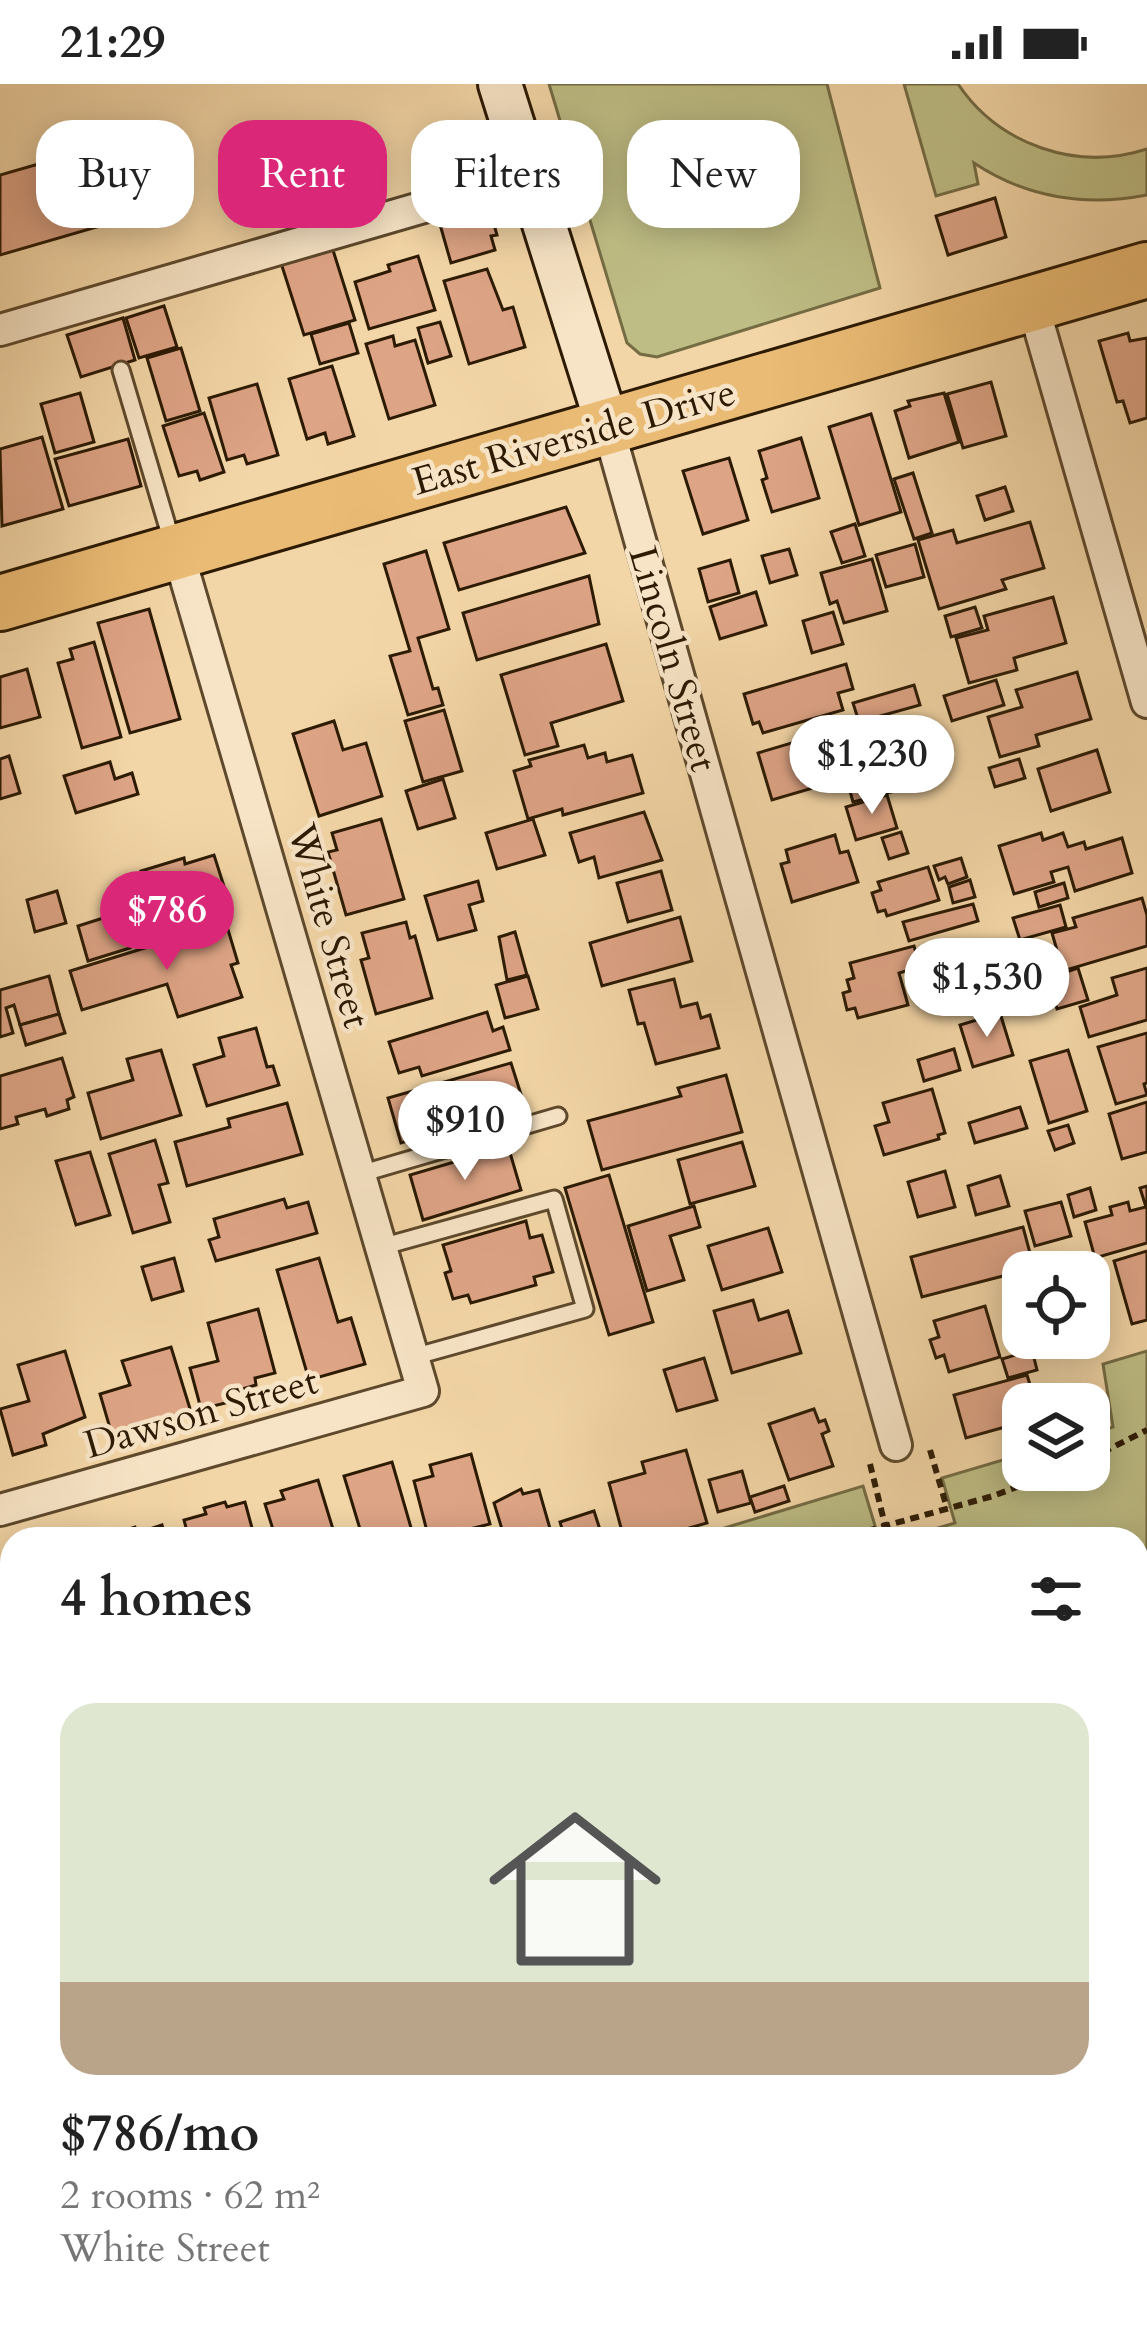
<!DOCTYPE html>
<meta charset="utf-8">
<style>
:root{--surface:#fff;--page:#f2f2f2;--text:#222;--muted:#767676;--accent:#db2777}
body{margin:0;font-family:Cardo,serif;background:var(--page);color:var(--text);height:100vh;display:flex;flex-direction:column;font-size:45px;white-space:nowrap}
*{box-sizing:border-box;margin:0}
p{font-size:39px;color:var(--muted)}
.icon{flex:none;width:66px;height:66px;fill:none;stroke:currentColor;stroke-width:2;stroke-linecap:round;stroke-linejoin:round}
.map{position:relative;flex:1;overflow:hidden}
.details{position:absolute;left:0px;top:1443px;width:1149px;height:807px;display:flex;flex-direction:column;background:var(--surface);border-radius:36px 36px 0 0;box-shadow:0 6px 30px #0003}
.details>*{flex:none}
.banner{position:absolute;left:36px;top:36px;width:1077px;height:108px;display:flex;gap:24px}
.buttons{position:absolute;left:1002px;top:1167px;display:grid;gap:24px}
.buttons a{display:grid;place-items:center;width:108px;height:108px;border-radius:24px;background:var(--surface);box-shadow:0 6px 30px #0003;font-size:60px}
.price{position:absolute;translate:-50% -102px;padding:0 27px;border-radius:42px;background:#fff;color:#222;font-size:39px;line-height:78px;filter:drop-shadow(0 3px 6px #0008)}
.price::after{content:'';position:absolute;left:50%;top:72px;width:36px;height:27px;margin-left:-18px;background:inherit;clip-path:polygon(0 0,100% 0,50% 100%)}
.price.active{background:var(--accent);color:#fff}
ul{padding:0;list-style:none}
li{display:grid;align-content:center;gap:24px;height:636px;padding:0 60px}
li span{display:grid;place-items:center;height:372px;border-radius:36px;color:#555}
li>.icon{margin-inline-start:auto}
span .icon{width:216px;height:216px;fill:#fffc;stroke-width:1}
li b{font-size:51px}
h2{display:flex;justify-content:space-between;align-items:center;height:144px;padding:0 60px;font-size:51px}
.pill{padding:0 42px;border-radius:36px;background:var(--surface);box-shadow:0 6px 30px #0003;font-size:42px;line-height:108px}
.pill.active{background:var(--accent);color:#fff}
.status{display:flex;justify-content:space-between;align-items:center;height:84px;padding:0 60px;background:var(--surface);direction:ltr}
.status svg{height:33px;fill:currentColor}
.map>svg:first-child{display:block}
.green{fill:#bebd85;stroke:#756c44;stroke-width:3}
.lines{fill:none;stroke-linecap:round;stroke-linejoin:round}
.river{stroke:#9bb9a7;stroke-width:63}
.building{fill:#dea486;stroke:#2c1a03;stroke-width:3}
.lane-casing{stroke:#5e492c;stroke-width:21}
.street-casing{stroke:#5e492c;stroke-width:36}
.secondary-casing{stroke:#2c1a03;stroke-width:48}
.highway-casing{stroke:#2c1a03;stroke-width:60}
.path{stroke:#2c1a03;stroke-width:6;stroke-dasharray:9 6;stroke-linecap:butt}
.lane{stroke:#f7e4c6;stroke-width:15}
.street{stroke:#f7e4c6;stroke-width:30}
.secondary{stroke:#f7e4c6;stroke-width:42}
.highway{stroke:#eabb74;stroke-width:54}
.labels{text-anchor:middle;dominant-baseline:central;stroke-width:9;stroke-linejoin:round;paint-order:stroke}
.street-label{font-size:39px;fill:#2c1a03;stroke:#f7e4c6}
</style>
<div class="status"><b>21:29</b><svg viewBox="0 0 49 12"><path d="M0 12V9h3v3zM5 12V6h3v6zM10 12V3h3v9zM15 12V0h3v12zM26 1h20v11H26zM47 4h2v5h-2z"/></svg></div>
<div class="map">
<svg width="1147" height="2249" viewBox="0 0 1147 2249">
<rect width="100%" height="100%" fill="#f3d6a7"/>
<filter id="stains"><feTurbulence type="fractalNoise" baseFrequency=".00167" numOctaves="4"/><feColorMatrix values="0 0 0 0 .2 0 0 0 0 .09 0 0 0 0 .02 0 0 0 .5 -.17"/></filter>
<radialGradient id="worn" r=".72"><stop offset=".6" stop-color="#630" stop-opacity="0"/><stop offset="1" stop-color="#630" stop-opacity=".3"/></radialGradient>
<g class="green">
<polygon points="549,0 827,0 880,204 657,273 640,270 627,259"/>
<path d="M 904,0 L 958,0 C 999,61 1077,88 1147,65 L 1147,111 C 1085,123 1027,114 974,79 L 978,100 L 936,112 Z"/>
<polygon points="1147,1267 1147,1758 1137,1763 1137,1455 900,1455 955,1439 942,1394 1023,1370 1023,1386 1089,1386 1089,1351 1113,1343 1103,1280"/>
<polygon points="863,1402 879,1455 688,1455"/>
<polygon points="12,1724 12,2238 87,2238 90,2249 0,2249 0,1728"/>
</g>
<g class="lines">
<g class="river">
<polyline points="1137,1809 1147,1806"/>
<polyline points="182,2249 229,2238"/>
</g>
</g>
<g class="building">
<polygon points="92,38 105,83 122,78 138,131 0,171 0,91 56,75 52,63 60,61 56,49"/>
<polygon points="995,114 1006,153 948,171 936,132"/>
<polygon points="489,123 497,151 491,152 495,166 451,179 439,137"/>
<polygon points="332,163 355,236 304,251 281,179"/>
<polygon points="418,172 435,226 369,245 355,198 390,187 388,181"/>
<polygon points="487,185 503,226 513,223 525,263 469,280 444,197"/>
<polygon points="164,222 177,263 139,274 126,234"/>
<polygon points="123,234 135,276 81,293 67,251"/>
<polygon points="440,238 451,272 428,279 418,244"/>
<polygon points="349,239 358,269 320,280 311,250"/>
<polygon points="1128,249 1130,257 1147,254 1147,334 1130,339 1123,317 1117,318 1099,257"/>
<polygon points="393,252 395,262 415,256 435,321 389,335 366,260"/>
<polygon points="181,264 200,327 166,337 147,274"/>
<polygon points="332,282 354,352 328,360 325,349 307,355 289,295"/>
<polygon points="991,298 1006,352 963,364 947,310"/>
<polygon points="257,300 278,371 247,380 244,371 227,376 209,314"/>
<polygon points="80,309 94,358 55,369 41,320"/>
<polygon points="944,309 959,358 909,374 895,327 910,322 908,317"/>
<polygon points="204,329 224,388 200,396 197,387 179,392 163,342"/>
<polygon points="871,330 901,428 859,441 829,343"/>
<polygon points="42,353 63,425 2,442 0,365"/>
<polygon points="801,354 819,414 772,428 762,396 767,394 759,367"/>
<polygon points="128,355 141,402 69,422 55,375"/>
<polygon points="729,374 748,436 703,450 683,387"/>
<polygon points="913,389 932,449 914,455 894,395"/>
<polygon points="1005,403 1013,427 985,436 977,412"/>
<polygon points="566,423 585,469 459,506 444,459"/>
<polygon points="1030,438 1044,484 1002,496 1006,505 939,525 918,456 953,446 957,459"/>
<polygon points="855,440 865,472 842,479 831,448"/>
<polygon points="915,460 924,493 886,503 876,471"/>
<polygon points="789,465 797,491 770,499 762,472"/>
<polygon points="426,467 449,545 418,554 433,605 438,604 443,621 408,631 390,572 410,567 384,480"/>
<polygon points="872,475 887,527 844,539 837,517 830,520 821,489"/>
<polygon points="730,476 739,509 708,518 699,485"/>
<polygon points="589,492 599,540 477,576 463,529"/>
<polygon points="756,508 766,541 720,555 710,523"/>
<polygon points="1053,513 1066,559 1014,574 1017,586 969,599 956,554 988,546 984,532"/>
<polygon points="975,523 982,544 951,553 945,532"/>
<polygon points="149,525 180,635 130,649 98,539"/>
<polygon points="833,528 843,560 812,569 803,537"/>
<polygon points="94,558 121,653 82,664 58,579 73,575 70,565"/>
<polygon points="606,560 623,617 551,639 558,662 525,671 501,591"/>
<polygon points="846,580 853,605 838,609 843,626 763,649 759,638 753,640 744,610"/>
<polygon points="27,585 40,633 0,644 0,593"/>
<polygon points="1077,588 1091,635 1036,651 1039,662 1000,673 988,633 1022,623 1016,606"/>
<polygon points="996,596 1004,621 952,637 944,612"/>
<polygon points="914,601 920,621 859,638 853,619"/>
<polygon points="444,626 462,687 423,698 405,637"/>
<polygon points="334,637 343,666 366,659 382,712 319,732 293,650"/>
<polygon points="815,652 830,699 772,716 758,669"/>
<polygon points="584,661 588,674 605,669 607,678 632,671 643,709 563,731 562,725 528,735 514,687 531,682 529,676"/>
<polygon points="1097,666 1110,708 1051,727 1038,685"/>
<polygon points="9,672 20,709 0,715 0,675"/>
<polygon points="889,672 899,706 853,718 844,685"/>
<polygon points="1019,675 1025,694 995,703 989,684"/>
<polygon points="110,678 115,695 132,689 138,710 76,729 64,692"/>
<polygon points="443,695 455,734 418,745 406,707"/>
<polygon points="887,711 897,744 856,756 846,723"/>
<polygon points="644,728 662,776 599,794 594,773 579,778 570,749"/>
<polygon points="381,735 404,815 346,831 328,768 337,766 332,749"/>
<polygon points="533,735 545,771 497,785 486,749"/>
<polygon points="901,748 908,769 889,775 882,754"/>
<polygon points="1041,749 1043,756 1063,749 1068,763 1084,758 1086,765 1122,754 1132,789 1075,807 1068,783 1051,788 1054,798 1014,810 999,762"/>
<polygon points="835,751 840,769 848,767 858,798 792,818 781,780 789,778 786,766"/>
<polygon points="214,771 229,818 189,830 187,825 156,835 141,787 184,774 185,780"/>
<polygon points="961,774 967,793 948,800 945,793 939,796 934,782"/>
<polygon points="928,783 939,816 887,832 885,826 878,828 872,809 881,806 878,798"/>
<polygon points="661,787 672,826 628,838 617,799"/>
<polygon points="970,796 975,813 953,819 949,803"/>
<polygon points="478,797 483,817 469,821 476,846 438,856 425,812"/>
<polygon points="1064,799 1068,814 1039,823 1035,808"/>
<polygon points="57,807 66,839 35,848 27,816"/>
<polygon points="1142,814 1147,831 1147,862 1063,887 1052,849 1076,843 1073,834"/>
<polygon points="973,820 978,837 909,857 903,838"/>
<polygon points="1060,821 1066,843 1020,856 1013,834"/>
<polygon points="119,829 130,864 88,877 78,842"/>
<polygon points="680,833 692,877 602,902 590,859"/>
<polygon points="406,838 410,854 415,852 432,914 376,930 361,876 369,874 362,849"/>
<polygon points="226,839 238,879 231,881 242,913 178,933 167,900 82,926 70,887"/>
<polygon points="515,848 527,891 507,896 499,853"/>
<polygon points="914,862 920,883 899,889 908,921 858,934 855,924 847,926 843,909 850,907 847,896 854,894 850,879"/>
<polygon points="1049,869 1056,889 1032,896 1026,877"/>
<polygon points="945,884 947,891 966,885 975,914 943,924 932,888"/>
<polygon points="1078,884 1088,916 1057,925 1048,894"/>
<polygon points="1147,884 1147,936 1089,953 1080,923 1117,911 1112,894"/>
<polygon points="49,892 59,930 20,941 14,921 6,924 13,949 0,953 0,906"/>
<polygon points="528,892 538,925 505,934 496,901"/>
<polygon points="674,895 681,923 697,919 701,934 710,931 719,964 656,980 644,939 638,940 629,906"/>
<polygon points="487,928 493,947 503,943 510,966 422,992 419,983 399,989 389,958"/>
<polygon points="1000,929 1013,971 973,983 960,941"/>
<polygon points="59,930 65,949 26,961 20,941"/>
<polygon points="256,944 267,983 273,982 279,1001 207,1022 194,981 224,972 219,954"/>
<polygon points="1147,949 1147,999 1144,1000 1147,1011 1116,1020 1098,963"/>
<polygon points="954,965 960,986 924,997 918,976"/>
<polygon points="161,966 181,1031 101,1055 88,1009 133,996 127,975"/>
<polygon points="1068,966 1087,1027 1049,1039 1030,977"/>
<polygon points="62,974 74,1013 67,1016 69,1025 47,1032 45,1025 16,1033 18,1040 0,1045 0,992"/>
<polygon points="511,979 525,1023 401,1059 388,1014"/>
<polygon points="726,991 742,1048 602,1086 588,1037 681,1012 678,1004"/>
<polygon points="932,1005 945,1049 938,1051 939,1055 884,1071 875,1042 889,1038 883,1019"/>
<polygon points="1147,1018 1147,1068 1122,1075 1109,1030"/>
<polygon points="287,1019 302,1070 187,1102 175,1058 230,1043 228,1035"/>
<polygon points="1020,1023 1027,1044 975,1059 969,1039"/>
<polygon points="1068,1041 1074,1059 1055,1066 1048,1047"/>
<polygon points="155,1056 168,1099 159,1101 170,1138 133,1149 109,1070"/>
<polygon points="742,1058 755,1102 690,1120 678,1076"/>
<polygon points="508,1062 521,1106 423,1136 410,1091"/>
<polygon points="90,1068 110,1131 76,1141 56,1077"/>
<polygon points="945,1087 955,1123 918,1133 908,1098"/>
<polygon points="609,1091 653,1238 609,1251 565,1104"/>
<polygon points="1000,1092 1009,1122 976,1131 968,1102"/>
<polygon points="1147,1102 1147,1159 1095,1174 1085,1138 1112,1131 1110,1123 1128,1118 1130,1127 1146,1123 1140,1104"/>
<polygon points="1090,1104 1096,1126 1074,1133 1068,1111"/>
<polygon points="284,1115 287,1124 308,1118 317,1149 216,1177 209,1156 219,1153 214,1135"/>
<polygon points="1061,1118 1071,1152 1035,1162 1025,1127"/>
<polygon points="694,1122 700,1143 670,1152 684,1196 647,1207 628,1142"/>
<polygon points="526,1137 530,1154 542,1151 553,1188 534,1193 536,1201 471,1219 468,1211 453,1215 445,1189 451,1187 443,1161"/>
<polygon points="1023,1143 1034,1184 922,1213 911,1173"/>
<polygon points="768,1144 782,1188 722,1206 708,1162"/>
<polygon points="1147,1167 1147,1236 1132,1240 1114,1177"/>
<polygon points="174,1174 183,1207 152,1216 142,1183"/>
<polygon points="319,1174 338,1238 351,1234 365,1280 309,1296 277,1186"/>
<polygon points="753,1216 759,1236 788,1227 801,1269 732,1289 714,1227"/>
<polygon points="985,1222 1000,1273 949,1288 944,1271 936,1274 930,1256 939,1253 934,1237"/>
<polygon points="258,1225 275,1289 255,1294 256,1301 232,1308 234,1317 201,1325 190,1284 218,1277 208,1239"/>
<polygon points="171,1263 191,1328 112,1351 100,1310 130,1301 122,1277"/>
<polygon points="1032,1266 1037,1286 1008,1294 1002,1275"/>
<polygon points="65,1267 85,1333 43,1350 46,1361 13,1371 0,1325 29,1317 18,1281"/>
<polygon points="704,1274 717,1316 677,1327 664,1286"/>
<polygon points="1027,1291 1036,1320 1023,1320 1023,1338 966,1354 954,1311"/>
<polygon points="814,1325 819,1338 825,1336 829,1347 822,1350 833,1382 789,1396 769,1340"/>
<polygon points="686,1366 707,1439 650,1455 624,1455 609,1399 645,1389 642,1378"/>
<polygon points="471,1370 490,1440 429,1455 414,1397 433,1392 430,1381"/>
<polygon points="392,1378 414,1454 363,1455 344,1392"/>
<polygon points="742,1387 751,1419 718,1428 709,1396"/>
<polygon points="318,1396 336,1455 276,1455 265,1420 284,1415 281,1407"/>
<polygon points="784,1402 789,1417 755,1428 750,1413"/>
<polygon points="521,1405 523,1410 539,1406 553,1455 505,1455 494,1419"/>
<polygon points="225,1418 227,1423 245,1418 255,1455 189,1455 184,1436 206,1430 204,1424"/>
<polygon points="594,1427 603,1455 565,1455 560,1438"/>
<polygon points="162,1441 166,1455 112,1455 118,1453 116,1449 135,1443 137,1449"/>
<polygon points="12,1566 12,1625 0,1628 0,1570"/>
</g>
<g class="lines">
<defs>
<g id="lane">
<polyline points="121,286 173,461"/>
<polyline points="360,1090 558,1032"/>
<polyline points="381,1163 554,1115 585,1225 413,1273"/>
</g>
<g id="street">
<polyline points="1033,221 1147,618"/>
<polyline points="0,246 527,93"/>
<polyline points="608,343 896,1361"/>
<polyline points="0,1426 423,1307 178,468"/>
</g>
<polyline id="secondary" points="500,0 608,343"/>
<polyline id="highway" points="0,519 1147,186"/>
</defs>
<use href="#lane" class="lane-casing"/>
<use href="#street" class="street-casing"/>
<use href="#secondary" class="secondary-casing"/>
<use href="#highway" class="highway-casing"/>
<g class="path">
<polyline points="930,1366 947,1424"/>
<polyline points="1089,1375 1147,1346"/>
<polyline points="870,1380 885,1441"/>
<polyline points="838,1455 993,1412 1062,1386"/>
<polyline points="0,1653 12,1656"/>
<polyline points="0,1705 12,1702"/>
</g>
<use href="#lane" class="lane"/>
<use href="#street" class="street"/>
<use href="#secondary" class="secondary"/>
<use href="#highway" class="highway"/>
</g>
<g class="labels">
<g class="street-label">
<text transform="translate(574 353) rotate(-16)">East Riverside Drive</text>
<text transform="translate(673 575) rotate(74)">Lincoln Street</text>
<text transform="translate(329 842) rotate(74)">White Street</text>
<text transform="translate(201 1329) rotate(-16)">Dawson Street</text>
</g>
</g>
<rect width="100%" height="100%" filter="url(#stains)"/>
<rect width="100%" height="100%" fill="url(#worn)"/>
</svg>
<div class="buttons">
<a><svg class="icon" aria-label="locate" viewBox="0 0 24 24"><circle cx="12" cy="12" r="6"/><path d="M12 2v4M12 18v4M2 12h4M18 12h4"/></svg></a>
<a><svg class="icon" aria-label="layers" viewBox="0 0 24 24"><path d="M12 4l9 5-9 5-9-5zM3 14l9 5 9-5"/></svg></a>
</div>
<b class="price" style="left:872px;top:733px">$1,230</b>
<b class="price active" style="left:167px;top:889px">$786</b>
<b class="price" style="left:987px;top:956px">$1,530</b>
<b class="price" style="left:465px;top:1099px">$910</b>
<div class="banner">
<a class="pill">Buy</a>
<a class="pill active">Rent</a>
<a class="pill">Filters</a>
<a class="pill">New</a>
</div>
<section class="details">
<h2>4 homes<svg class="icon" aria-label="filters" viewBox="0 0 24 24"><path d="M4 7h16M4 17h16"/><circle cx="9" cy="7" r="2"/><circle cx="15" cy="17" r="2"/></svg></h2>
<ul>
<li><span style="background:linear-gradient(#dfe7d0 75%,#b9a48a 0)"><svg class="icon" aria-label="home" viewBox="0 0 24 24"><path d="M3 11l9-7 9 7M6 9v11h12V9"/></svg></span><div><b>$786/mo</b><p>2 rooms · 62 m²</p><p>White Street</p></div></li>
</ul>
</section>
</div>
